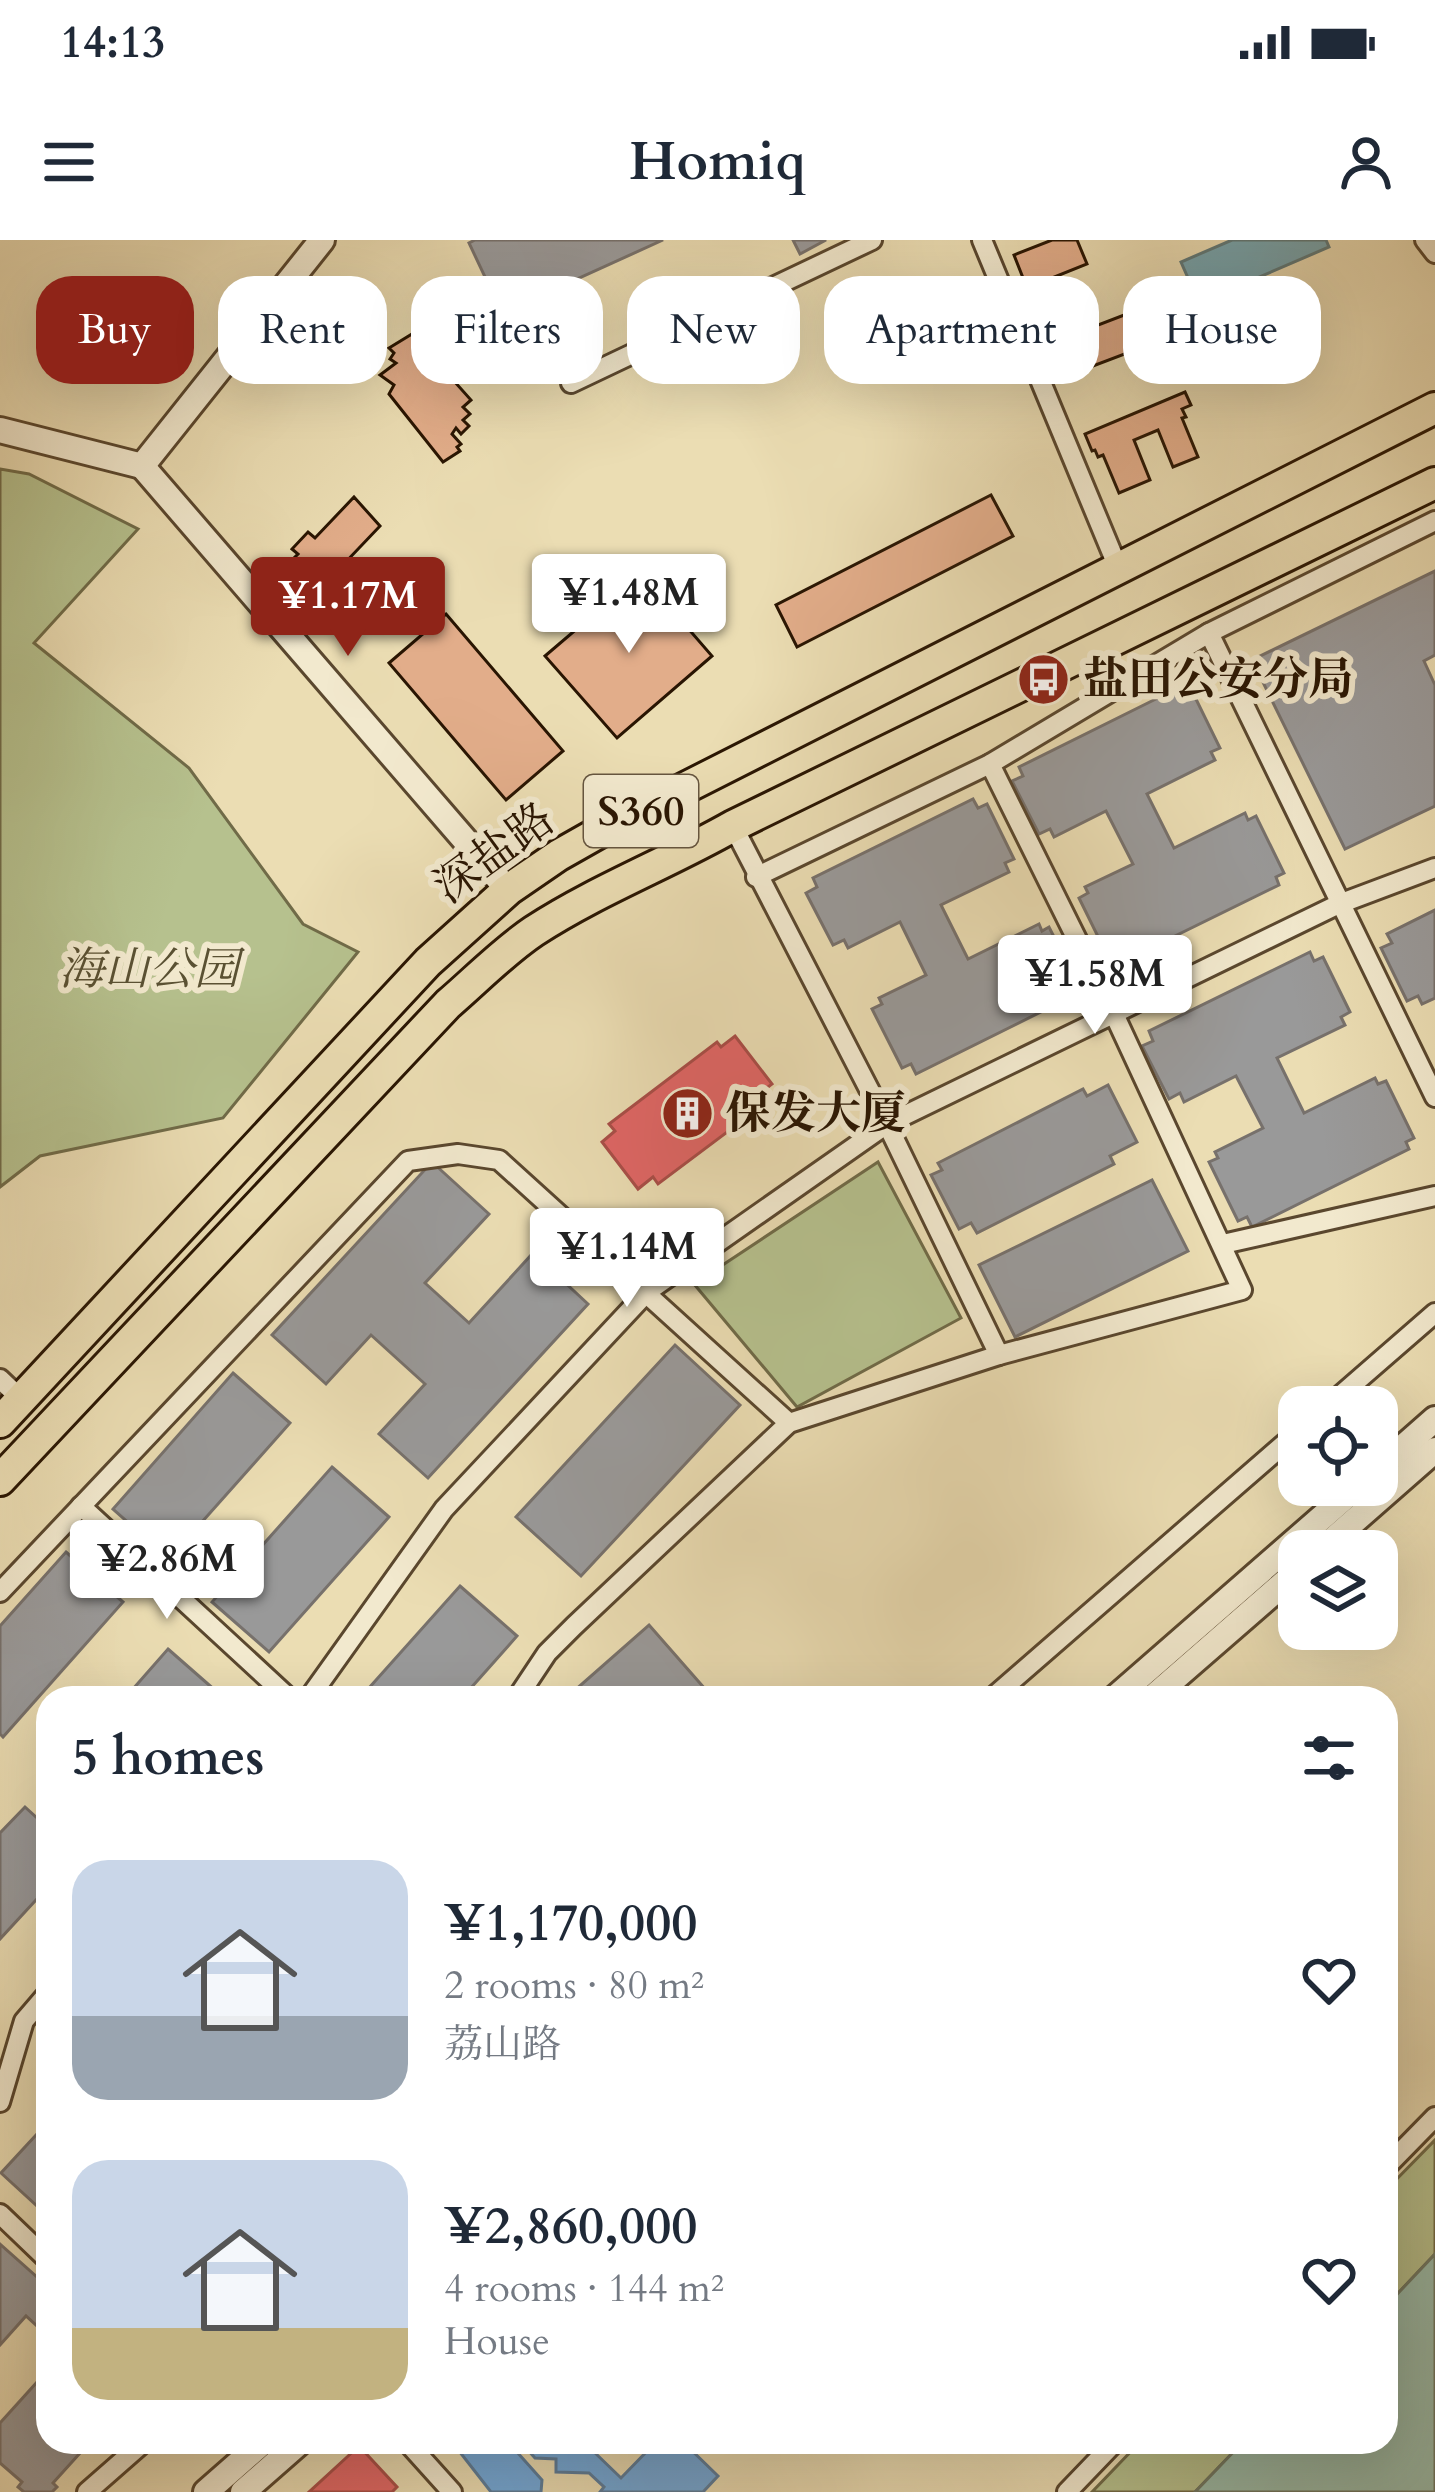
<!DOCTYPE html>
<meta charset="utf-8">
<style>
:root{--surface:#fff;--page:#f2f2f3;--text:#1f2937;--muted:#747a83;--accent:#8f2418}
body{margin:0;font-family:Cardo,"Noto Serif SC",serif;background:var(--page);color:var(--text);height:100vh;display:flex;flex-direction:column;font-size:45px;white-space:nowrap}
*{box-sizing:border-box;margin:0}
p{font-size:39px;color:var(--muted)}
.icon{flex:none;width:66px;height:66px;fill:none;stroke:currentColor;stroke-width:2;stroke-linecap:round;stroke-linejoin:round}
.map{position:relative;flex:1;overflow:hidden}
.sheet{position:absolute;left:36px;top:1446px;width:1362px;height:768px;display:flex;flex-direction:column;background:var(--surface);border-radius:36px;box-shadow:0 12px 48px #0002}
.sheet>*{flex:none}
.hud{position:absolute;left:36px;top:36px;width:1365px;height:108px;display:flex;gap:24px}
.tools{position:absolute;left:1278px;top:1146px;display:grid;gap:24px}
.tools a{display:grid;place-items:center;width:120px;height:120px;border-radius:24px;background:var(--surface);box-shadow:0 12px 48px #0002;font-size:60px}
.price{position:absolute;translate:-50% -102px;padding:0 27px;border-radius:12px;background:#fff;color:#222;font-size:39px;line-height:78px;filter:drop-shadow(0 3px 6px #0008)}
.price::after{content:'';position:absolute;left:50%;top:72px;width:36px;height:27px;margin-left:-18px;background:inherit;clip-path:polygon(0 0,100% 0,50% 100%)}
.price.active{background:var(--accent);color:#fff}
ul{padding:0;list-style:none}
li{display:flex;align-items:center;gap:36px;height:300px;padding:0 36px}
li span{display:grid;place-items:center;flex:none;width:336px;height:240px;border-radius:36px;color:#555}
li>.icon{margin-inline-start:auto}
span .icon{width:144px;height:144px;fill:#fffc;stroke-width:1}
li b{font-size:51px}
h2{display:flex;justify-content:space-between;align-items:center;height:144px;padding:0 36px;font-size:51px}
.chip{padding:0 42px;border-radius:36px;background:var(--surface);box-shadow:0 12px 48px #0002;font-size:42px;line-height:108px}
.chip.active{background:var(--accent);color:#fff}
.status{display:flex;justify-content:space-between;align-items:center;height:84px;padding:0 60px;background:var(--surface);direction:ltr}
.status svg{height:33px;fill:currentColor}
header{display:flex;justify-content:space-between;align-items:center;height:156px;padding:0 36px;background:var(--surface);font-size:54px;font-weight:700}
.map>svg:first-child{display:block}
.green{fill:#b6c18e;stroke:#706b48;stroke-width:3}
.water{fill:#98bcab;stroke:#6c7967;stroke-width:3}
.shops{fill:#e06666;stroke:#a94e48;stroke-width:3}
.schools{fill:#6fa8dc;stroke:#5a7c9b;stroke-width:3}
.public{fill:#76a5af;stroke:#5f7a7b;stroke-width:3}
.industry{fill:#999;stroke:#77716c;stroke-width:3}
.building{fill:#e2ad8a;stroke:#291502;stroke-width:3}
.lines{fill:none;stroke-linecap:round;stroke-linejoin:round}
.minor-casing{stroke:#5a472e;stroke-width:24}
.tertiary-casing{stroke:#5a472e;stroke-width:30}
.primary-casing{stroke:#291502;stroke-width:36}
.minor{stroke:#f2e9ce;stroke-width:18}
.tertiary{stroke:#f2e9ce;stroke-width:24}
.primary{stroke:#ebddb3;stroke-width:30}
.labels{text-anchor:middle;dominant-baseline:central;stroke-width:12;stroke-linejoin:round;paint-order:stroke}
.shield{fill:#f2e9ce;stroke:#65553f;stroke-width:3}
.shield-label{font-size:42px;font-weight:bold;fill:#291502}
.poi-label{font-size:45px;font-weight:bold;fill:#291502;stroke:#f2e9ce;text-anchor:start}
.street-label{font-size:45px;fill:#291502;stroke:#f2e9ce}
.park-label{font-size:45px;font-style:italic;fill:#5a5133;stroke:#f2e9ce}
</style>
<div class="status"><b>14:13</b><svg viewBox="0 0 49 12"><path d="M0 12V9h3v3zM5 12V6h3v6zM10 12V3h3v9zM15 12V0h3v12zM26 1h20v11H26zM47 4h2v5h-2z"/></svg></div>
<header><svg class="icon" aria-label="menu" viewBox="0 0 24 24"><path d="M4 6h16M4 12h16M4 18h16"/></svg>Homiq<svg class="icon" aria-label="person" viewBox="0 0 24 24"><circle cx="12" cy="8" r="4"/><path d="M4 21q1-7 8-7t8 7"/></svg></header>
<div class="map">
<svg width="1435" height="2252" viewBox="0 0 1435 2252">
<rect width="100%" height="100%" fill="#ebddb3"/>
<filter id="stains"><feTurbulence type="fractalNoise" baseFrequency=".00167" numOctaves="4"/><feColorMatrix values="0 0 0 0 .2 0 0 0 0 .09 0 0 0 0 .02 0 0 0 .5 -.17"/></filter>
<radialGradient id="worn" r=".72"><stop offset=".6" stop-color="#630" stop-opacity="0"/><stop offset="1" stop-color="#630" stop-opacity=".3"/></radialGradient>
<g class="green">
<polygon points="0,229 29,234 138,289 34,403 189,528 303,684 358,712 223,878 40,916 0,947"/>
<polygon points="878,922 961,1078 797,1167 694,1044"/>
<polygon points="1435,1900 1435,2014 1386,2066 1386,1950"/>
<polygon points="1140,2202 1243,2202 1195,2252 1092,2252"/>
</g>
<polygon class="water" points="1435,2014 1435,2252 1195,2252 1243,2202 1386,2202 1386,2066"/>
<g class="shops">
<polygon points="735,796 772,844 759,854 766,863 658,944 653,937 638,949 602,902 615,891 609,884 717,802 721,807"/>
<polygon points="359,2206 397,2247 392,2252 309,2252"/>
</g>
<g class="schools">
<polygon points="452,2202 508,2202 542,2240 541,2252 491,2252"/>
<polygon points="528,2202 592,2202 591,2209 621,2238 656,2202 683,2202 718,2236 703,2252 600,2252 604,2247 589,2233 556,2232 556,2219 535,2218 527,2209"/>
</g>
<polygon class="public" points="1232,0 1326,0 1329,7 1199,63 1181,22"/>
<g class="industry">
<polygon points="475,0 663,0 502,73 469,3"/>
<polygon points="793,0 826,0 800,14"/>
<polygon points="1435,331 1435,415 1424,421 1435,445 1435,566 1345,609 1252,420"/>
<polygon points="1180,447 1184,457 1193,453 1220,508 1211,512 1215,520 1147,554 1174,608 1245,573 1248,580 1256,576 1284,633 1276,637 1279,645 1122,722 1117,712 1108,717 1079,658 1088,653 1085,647 1133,624 1106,571 1054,597 1050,589 1039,594 1012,541 1023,536 1019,527"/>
<polygon points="973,559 978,568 987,564 1014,619 1005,623 1009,632 941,665 968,719 1039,684 1042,691 1049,687 1078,744 1070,749 1073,756 916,834 911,824 902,828 872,769 882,764 879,758 926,735 900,682 848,708 844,700 833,705 806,653 817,647 813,638"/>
<polygon points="1435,670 1435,758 1422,764 1418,756 1407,761 1381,708 1392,703 1387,694"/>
<polygon points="1310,712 1314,721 1323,717 1350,772 1341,777 1345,785 1277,818 1304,873 1375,838 1378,844 1386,841 1414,898 1406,902 1409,909 1252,987 1247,977 1238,981 1209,922 1218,918 1215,912 1263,888 1236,836 1184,862 1180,853 1169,859 1142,806 1153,801 1149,791"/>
<polygon points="1108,845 1137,902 1110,916 1114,924 977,993 971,983 959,989 931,935 942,930 938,923 1083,849 1087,856"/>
<polygon points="432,922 489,974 425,1043 469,1083 533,1013 588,1064 428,1238 379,1194 425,1144 371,1095 326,1144 272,1095"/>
<polygon points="1152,940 1188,1011 1015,1097 979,1025"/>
<polygon points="675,1105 740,1165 581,1336 516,1277"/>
<polygon points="233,1133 290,1183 169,1319 113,1269"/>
<polygon points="332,1227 389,1277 269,1412 212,1362"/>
<polygon points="66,1312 123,1362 3,1497 0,1494 0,1386"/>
<polygon points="460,1346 517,1396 462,1458 360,1458"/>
<polygon points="649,1385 713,1458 566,1458"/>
<polygon points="168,1409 224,1458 125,1458"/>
<polygon points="25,1567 48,1588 48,1647 0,1699 0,1593"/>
<polygon points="48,1882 48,1976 1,1933"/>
<polygon points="0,2004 47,2046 40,2055 48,2062 48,2096 26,2076 0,2105"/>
<polygon points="48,2130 48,2202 90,2202 53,2243 57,2247 52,2252 24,2252 18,2247 22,2242 0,2223 0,2183"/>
</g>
<g class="building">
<polygon points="1052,0 1077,0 1087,24 1027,48 1014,15"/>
<polygon points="1145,67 1159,101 1064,137 1051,103"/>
<polygon points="412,94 471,160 463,167 470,174 463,180 469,186 461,194 456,188 452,194 461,204 457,207 460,211 443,222 389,154 394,145 380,135 396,123 390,119 394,113 389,108"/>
<polygon points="1185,152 1191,165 1182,169 1186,177 1182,178 1198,217 1173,227 1158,190 1134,200 1150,240 1119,253 1103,215 1098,217 1095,210 1092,211 1085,194"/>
<polygon points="991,255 1013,296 797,407 776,365"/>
<polygon points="354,257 380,286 341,327 333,320 324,330 332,339 323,348 292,320 298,314 292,309 308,292 315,298"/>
<polygon points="641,334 712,416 617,498 545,416"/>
<polygon points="446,374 563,511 506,560 389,423"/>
</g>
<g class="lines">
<defs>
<g id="minor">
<polyline points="982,0 1119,330"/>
<polyline points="1425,0 1435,13"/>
<polyline points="571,143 872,0"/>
<polyline points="1209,393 1435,857"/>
<polyline points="733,586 887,884 999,1115"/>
<polyline points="756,637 990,524 1209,393 1435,281"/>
<polyline points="1223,1004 1435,956"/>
<polyline points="0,1139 21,1159"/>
<polyline points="1327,1167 1435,1073"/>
<polyline points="81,1266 289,1458"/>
<polyline points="0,1352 408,921 458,914 499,920 789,1183"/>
<polyline points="309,1458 444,1269 647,1052 887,884 1339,664 1435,628"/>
<polyline points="517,1458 547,1413 574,1386 789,1183 999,1115 1242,1050 1114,774 990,524"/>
<polyline points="992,1458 1299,1191"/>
<polyline points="0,1862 24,1781 48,1753"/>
<polyline points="1386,1927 1435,1877"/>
<polyline points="0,1974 48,2020"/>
<polyline points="407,2202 452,2252"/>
<polyline points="87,2252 144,2202"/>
<polyline points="1067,2252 1115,2202"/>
</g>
<g id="tertiary">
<polyline points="0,190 142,226 322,0"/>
<polyline points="142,226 508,650"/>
<polyline points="1377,1230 1435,1179"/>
<polyline points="1320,1311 1435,1210"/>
<polyline points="1115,1458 1359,1245"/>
<polyline points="1152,1458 1299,1330"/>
<polyline points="206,2252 263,2202"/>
<polyline points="243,2252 300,2202"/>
</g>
<g id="primary">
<polyline points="0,1182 428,722 508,650 559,615 612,585 1435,168"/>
<path d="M 0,1240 L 448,764 C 476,740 504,711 534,691 C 597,650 668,623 733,586 L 1435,243"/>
</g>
</defs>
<use href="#minor" class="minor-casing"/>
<use href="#tertiary" class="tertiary-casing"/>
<use href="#primary" class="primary-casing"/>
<use href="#minor" class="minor"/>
<use href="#tertiary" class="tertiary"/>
<use href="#primary" class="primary"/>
</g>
<defs>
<symbol id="bus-disc" viewBox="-11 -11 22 22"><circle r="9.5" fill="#8f2418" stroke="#f2e9ce"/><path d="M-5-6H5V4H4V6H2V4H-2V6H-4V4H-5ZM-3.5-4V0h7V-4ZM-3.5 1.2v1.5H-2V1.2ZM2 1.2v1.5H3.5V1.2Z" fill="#fff"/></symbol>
<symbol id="building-disc" viewBox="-11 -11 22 22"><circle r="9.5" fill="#8f2418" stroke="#f2e9ce"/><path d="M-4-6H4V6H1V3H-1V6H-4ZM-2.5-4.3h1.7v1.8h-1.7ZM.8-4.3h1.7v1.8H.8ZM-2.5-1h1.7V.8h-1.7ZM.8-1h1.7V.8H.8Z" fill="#fff"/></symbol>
</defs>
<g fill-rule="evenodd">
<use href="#bus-disc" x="1014" y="410" width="59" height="59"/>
<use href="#building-disc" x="658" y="844" width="59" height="59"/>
</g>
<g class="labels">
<rect class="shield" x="584" y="535" width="114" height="72" rx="9"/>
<g class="shield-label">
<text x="641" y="571">S360</text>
</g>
<g class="poi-label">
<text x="1083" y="439">盐田公安分局</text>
<text x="726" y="873">保发大厦</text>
</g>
<g class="street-label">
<text transform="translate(494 613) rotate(-36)">深盐路</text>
</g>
<g class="park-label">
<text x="149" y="729">海山公园</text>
</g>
</g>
<rect width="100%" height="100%" filter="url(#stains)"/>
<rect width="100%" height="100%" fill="url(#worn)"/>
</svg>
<div class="tools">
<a><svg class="icon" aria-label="locate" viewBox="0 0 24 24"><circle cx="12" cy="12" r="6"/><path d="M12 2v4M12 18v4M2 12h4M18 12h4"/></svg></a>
<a><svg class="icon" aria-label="layers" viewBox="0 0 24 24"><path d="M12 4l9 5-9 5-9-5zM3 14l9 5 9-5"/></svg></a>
</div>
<b class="price" style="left:629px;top:416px">¥1.48M</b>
<b class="price active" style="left:348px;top:419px">¥1.17M</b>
<b class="price" style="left:1095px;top:797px">¥1.58M</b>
<b class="price" style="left:627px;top:1070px">¥1.14M</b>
<b class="price" style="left:167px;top:1382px">¥2.86M</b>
<div class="hud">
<a class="chip active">Buy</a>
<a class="chip">Rent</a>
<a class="chip">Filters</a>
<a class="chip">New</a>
<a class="chip">Apartment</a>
<a class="chip">House</a>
</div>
<section class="sheet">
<h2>5 homes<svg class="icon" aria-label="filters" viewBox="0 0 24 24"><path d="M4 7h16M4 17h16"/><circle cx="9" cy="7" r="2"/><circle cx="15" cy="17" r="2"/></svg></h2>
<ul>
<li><span style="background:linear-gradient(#c9d6e8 65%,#9aa5b1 0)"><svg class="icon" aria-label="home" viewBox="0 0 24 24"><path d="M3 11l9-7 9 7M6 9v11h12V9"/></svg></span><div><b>¥1,170,000</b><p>2 rooms · 80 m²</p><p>荔山路</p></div><svg class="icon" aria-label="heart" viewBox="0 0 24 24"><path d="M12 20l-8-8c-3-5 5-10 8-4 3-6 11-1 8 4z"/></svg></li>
<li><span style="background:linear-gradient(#c9d6e8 70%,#c2b280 0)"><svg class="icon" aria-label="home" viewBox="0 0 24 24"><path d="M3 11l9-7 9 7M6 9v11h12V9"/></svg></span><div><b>¥2,860,000</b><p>4 rooms · 144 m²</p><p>House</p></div><svg class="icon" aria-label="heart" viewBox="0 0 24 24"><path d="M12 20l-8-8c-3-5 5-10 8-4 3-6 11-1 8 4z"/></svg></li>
</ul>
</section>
</div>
